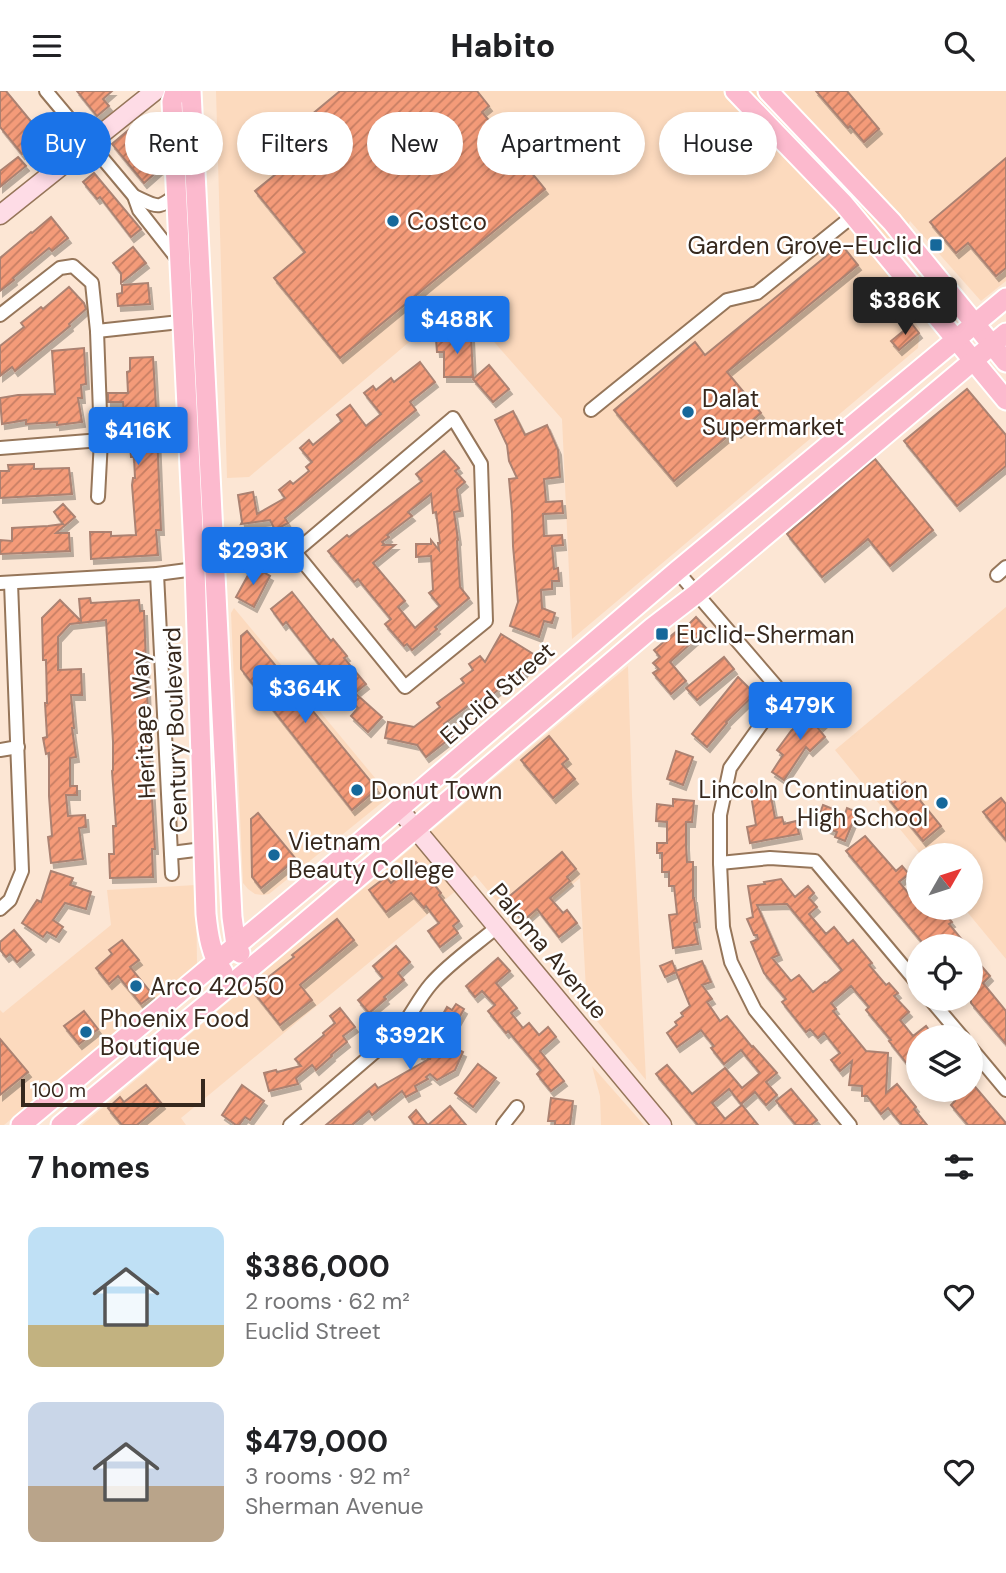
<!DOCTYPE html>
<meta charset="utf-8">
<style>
:root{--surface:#fff;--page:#f2f2f2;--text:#202124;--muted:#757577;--accent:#1a73e8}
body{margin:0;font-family:"DM Sans",sans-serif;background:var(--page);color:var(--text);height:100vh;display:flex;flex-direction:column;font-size:26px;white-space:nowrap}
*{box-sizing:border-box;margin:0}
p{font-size:23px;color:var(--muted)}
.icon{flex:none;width:38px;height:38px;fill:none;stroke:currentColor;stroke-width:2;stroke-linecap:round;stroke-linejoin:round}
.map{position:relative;height:1034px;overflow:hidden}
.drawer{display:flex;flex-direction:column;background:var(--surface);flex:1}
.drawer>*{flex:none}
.banner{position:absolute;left:21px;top:21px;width:964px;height:63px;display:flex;gap:14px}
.needle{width:46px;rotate:51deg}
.tools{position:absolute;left:906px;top:752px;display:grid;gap:14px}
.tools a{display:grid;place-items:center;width:77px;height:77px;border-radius:50%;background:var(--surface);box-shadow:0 4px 10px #0003;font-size:35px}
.scale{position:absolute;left:21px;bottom:18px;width:184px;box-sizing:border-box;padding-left:7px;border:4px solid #36281d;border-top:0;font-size:19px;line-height:24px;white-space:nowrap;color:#36281d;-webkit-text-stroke:5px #fff;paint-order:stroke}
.price{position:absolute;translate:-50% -60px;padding:0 16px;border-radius:7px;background:var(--accent);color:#fff;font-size:23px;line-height:46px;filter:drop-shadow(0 2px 4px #0008)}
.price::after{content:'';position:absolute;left:50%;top:42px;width:21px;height:16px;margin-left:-10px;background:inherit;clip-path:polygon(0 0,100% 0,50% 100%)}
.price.current{background:#222;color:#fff}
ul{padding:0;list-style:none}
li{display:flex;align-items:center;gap:21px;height:175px;padding:0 28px}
li span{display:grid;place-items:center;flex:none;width:196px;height:140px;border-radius:14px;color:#555}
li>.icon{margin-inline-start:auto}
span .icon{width:84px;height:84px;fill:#fffc;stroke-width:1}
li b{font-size:30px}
h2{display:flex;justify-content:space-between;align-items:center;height:84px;padding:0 28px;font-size:30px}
.chip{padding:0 24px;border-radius:32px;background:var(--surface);box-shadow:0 4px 10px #0003;font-size:24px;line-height:63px}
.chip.current{background:var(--accent);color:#fff}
header{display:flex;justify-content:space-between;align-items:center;height:91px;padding:0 28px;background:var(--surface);font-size:32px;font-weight:800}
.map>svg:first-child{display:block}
.built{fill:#fcdabe}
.building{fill:url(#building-hatch);stroke:#ab8272;stroke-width:2;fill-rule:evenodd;filter:url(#shadow)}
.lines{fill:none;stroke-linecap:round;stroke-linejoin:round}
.street-casing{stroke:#96765a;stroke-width:16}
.secondary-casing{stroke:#96765a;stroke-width:21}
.primary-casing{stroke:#fff;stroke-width:23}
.street{stroke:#fff;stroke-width:12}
.secondary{stroke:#fedce6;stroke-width:18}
.primary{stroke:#fcbace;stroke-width:19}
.poi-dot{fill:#16689a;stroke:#fff;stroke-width:2.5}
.labels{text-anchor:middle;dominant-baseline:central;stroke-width:5;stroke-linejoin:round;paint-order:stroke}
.poi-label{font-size:24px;fill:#36281d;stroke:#fff;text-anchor:start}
.street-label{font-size:24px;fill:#36281d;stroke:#fff}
</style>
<header><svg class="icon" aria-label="menu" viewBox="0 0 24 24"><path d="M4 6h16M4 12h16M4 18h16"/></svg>Habito<svg class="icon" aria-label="search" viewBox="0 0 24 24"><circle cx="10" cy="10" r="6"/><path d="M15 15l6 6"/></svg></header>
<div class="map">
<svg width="1006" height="1034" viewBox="0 0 1006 1034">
<defs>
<pattern id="building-hatch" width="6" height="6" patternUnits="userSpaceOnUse" patternTransform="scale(1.75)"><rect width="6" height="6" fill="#f49b79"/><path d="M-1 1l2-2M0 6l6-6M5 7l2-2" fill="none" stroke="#c67e63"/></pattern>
<filter id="shadow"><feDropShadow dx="3" dy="5" stdDeviation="0" flood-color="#0004"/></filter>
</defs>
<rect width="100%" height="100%" fill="#fce6d4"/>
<g class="built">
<polygon points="216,0 1006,0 1006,190 981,210 910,130 885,194 920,238 918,257 572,548 562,328 458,210 249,386 227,387"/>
<polygon points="1006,516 1006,868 964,817 971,817 971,765 922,765 835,659"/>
<polygon points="234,517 390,705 269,803 262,804 255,803 248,798 243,792 231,522"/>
<polygon points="628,575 632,704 646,989 587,918 580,787 520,838 475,784 181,1027 186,1034 82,1034"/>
<polygon points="196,794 197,874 4,1034 0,1034 0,919 3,922 111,834 107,799"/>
<polygon points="592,975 644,1034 601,1034 600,1005"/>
</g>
<g class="building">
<polygon points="0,0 6,0 43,45 22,63 0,36"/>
<polygon points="77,0 112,0 103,8 109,15 97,25"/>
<polygon points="340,0 477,0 489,15 482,21 545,98 340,267 274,187 305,161 255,100 313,53 298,35"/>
<polygon points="816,0 847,0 879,38 864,51 850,35 848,37"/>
<polygon points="144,26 158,43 141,56 160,78 144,92 112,53"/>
<polygon points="717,35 731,53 704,76 690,58"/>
<polygon points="18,66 26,75 0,96 0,80"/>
<polygon points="1006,67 1006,177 996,185 968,152 956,162 930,131"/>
<polygon points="94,82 141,138 131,146 100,106 97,108 83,91"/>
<polygon points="51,126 68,147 52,160 49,157 13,187 14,189 0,200 0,167 31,141 32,142"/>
<polygon points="841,153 858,174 727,281 761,322 738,342 735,339 674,390 614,319 695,251 705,264"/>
<polygon points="133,156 146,172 121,192 121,182 113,172"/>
<polygon points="148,192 150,213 118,215 117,203 122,202 122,194"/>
<polygon points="69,196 84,212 86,218 69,233 70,235 15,280 12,276 0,285 0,255 24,236 21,232 41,216 43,218"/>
<polygon points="912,233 919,242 899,259 891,250"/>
<polygon points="461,245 471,245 473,286 444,286 444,261 437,261 436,248 461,247"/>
<polygon points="84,257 86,293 81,294 82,307 78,307 82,331 57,334 57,331 26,333 26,329 2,333 0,307 18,304 55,303 52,260"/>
<polygon points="153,266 156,317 161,439 156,439 158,464 91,468 90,441 111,441 111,445 136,444 132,394 133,387 135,387 134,366 131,366 128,329 124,329 123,311 108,311 108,302 128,302 127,281 130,280 130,267"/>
<polygon points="420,271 435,291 410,311 416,319 285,427 288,432 275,439 270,429 241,433 242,431 238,404 253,401 257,423 285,407 279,399 290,390 293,393 309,380 306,376 312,371 300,357 309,349 313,354 342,330 337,324 350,314 366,335 381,323 364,302 373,295 376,299 391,287 394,291"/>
<polygon points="489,274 509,298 493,311 473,288"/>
<polygon points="967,298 1006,344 1006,375 957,415 904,350"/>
<polygon points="513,320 525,344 547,334 558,359 560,386 544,388 546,411 562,410 563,422 543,423 544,445 562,444 563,454 552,455 554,478 558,477 559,490 552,490 552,498 541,499 542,517 555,522 552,532 544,530 539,546 510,535 518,511 513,455 512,421 509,388 517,387 509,370 507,354 495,329"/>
<path d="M 444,360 L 459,377 L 455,380 L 465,391 L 457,398 L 460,420 L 454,421 L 458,449 L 457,450 L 460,496 L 469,507 L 435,536 L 437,538 L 412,559 L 407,553 L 404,555 L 385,533 L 391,528 L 358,488 L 354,491 L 328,460 L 347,444 L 349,446 L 422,390 L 416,383 ZM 431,403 L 433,422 L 436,421 L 440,452 L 438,452 L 439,459 L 431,449 L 431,453 L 416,453 L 416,466 L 431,465 L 433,499 L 429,502 L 440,515 L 415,537 L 398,516 L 405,510 L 373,472 L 395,454 L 383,454 L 384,453 L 382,451 L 389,446 L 387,444 L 412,425 L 408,421 Z"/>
<polygon points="875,368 933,439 890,475 868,448 822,486 787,443"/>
<polygon points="34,373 34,378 69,377 72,403 0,407 0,380 9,380 8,374"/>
<polygon points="63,413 75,426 56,442 69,442 70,460 0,463 0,449 12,450 12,437 48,435 63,433 54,421"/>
<polygon points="253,475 270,485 254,516 236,506"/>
<polygon points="292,501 331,550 333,548 347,565 344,567 366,593 355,602 382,626 368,641 351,625 358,617 327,581 326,582 286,531 283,534 271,518"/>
<polygon points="90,507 91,512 139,509 140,520 144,520 150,674 155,758 152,758 153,786 110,787 109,763 114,763 113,735 116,735 112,680 113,679 113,651 106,529 70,533 58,546 58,579 81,578 82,604 71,604 74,637 72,637 76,666 70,667 70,695 77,695 77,704 66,704 68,725 85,724 86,736 79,737 83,768 51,772 48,746 52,745 49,705 49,662 46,663 43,647 47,646 45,612 47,612 46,569 43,569 42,527 60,509 81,530 79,508"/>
<polygon points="696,526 707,538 670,571 686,590 671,603 653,582 659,578 653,572 660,566 654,559 685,533 687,535"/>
<polygon points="247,540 377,698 352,719 241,578 241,545"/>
<polygon points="501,543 535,564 519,589 514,586 493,603 491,601 479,610 477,608 444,633 453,645 426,666 417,654 385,647 388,631 414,636 440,616 437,612 464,592 461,588 473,579 469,573 480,565 485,571"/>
<polygon points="724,566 734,578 697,609 686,597"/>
<polygon points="738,586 755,603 726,631 727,632 707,656 692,643"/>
<polygon points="819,615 829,627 818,637 825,646 810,660 806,656 784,689 772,681 783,664 777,659 791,640"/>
<polygon points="549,645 568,668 562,673 575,688 553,707 521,669"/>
<polygon points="676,660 693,666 683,694 667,688"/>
<polygon points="905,691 941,735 923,750 887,706"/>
<polygon points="769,695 775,727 782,726 784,733 796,730 799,743 750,752 747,736 756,734 750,698"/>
<polygon points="1001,707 1006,713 1006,749 983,721"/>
<polygon points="673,708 694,710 692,731 686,731 686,754 687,771 693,771 693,807 694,807 697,831 694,832 698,853 673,857 669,824 677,823 674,795 669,795 669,781 662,781 662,762 657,762 657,752 667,752 667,731 656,730 657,713 673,715"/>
<polygon points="823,714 845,723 847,717 857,721 845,750 835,746 837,741 816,733"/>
<polygon points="258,722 296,768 261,797 252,786 251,728"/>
<polygon points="865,745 896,780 902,775 909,783 899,791 914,809 919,805 919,817 940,817 952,831 949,833 968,856 926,856 846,760"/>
<polygon points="562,761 576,778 567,786 570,790 550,807 563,822 567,819 577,832 559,846 537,818 523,830 505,809"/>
<polygon points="416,771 441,802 439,804 459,830 453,835 458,842 440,856 428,840 439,832 426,815 424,817 411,802 386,821 369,799 386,786 391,792"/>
<polygon points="51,780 73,787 70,794 91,801 86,818 65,812 53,829 63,836 56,846 47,841 43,846 22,832 37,809 41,811"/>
<path d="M 781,788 L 795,806 L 808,795 L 814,802 L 809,807 L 817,816 L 809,823 L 826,843 L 834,836 L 848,853 L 853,849 L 872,872 L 869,874 L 886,894 L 889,892 L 898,902 L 894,905 L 909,921 L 900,929 L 913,945 L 926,935 L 935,947 L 919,947 L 919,966 L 908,974 L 889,950 L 891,949 L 866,919 L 869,916 L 851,895 L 831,912 L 836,918 L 833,920 L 866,960 L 888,962 L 886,1002 L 897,993 L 916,1016 L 914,1018 L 927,1034 L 902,1034 L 888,1017 L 881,1023 L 867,1005 L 862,1005 L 862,995 L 849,994 L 852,970 L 840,980 L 831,969 L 840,962 L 824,942 L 818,947 L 810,938 L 806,941 L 782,911 L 786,908 L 764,882 L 751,851 L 758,848 L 757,844 L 754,844 L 747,828 L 753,826 L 748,795 L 765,793 L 764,791 ZM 787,813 L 842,879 L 826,892 L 825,891 L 813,901 L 799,884 L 791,890 L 772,867 L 779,864 L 757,814 Z"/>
<polygon points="337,828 354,849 300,894 312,909 280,934 252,899 294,866 292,864"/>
<polygon points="14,839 31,859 17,871 10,863 6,866 0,859 0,851"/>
<polygon points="122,849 139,869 130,876 153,904 141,913 118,885 109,893 96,877 112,863 109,859"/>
<polygon points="396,855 410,871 398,882 404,889 384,906 386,908 369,922 358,909 383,887 373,875"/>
<polygon points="971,863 990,885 983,892 1006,920 1006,953 971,912"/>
<polygon points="498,867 510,880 496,892 517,917 511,922 523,937 529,932 539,944 548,936 556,946 540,960 564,990 551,1000 537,983 541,979 508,940 506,942 488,920 495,914 482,900 475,906 466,895"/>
<polygon points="672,870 676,880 702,870 711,891 702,894 712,908 707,911 720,930 727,925 752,956 753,955 777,982 766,991 777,1004 766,1014 755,1001 741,1013 729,998 712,1012 725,1028 742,1014 758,1034 698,1034 656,983 667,974 692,1003 725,977 742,997 760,982 741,959 724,973 711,957 714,955 701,939 677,956 667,942 677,934 675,931 683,925 681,922 690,915 676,881 665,886 660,875"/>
<polygon points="456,913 464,918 439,962 448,954 463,961 455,979 437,989 430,983 426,986 428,988 415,995 417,1000 406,1006 402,1000 372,1024 369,1020 352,1034 326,1034 375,993 378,997 429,968 431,968 419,963 427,945 430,946 447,916 452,919"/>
<polygon points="340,917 355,936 343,945 347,951 331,964 332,965 316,979 312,974 296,987 298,993 269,1000 264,982 276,979 277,981 301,975 295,968 324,944 323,942 335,932 330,925"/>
<polygon points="84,920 98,938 79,953 64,935"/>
<polygon points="0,948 28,981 0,1004"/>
<polygon points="478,973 496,987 473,1016 455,1002"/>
<polygon points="971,991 1006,1032 1006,1034 968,1034 951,1014 955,1010 946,999 971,999"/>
<polygon points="146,994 162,1013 137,1034 122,1034 108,1017 120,1006 124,1011"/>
<polygon points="242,994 264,1010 250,1029 245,1026 239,1034 236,1034 222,1024"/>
<polygon points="791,998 817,1029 811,1034 796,1034 776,1010"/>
<polygon points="551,1007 573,1010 570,1034 555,1034 555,1030 548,1030"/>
<polygon points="450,1015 466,1034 415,1034 409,1026 416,1019 428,1034"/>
</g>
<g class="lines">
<defs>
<g id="street">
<polyline points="46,0 134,105 139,119 179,170"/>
<path d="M 134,105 C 160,117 157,119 180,101"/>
<polyline points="0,224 60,177 73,175 92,192 97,240 101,349 98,406"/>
<polyline points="97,240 189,230"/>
<polyline points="591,319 727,209 757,202 854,124"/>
<polyline points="0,357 101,349"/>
<polyline points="677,480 776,595 775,614 730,677 720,724 720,772 723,836 731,871 755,919 850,1034"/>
<polyline points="157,483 172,783"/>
<polyline points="997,484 1006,476"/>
<polyline points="0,492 157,483 195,478 215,472 229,463 270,458 284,458 295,461 405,596 486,530 481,373 453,327 295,461"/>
<polyline points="0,659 18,656"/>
<polyline points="171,762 203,758"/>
<polyline points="720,772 770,767 815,770 919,894"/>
<polyline points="0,818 10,809 22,780 11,492"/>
<polyline points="930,908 963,947"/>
<polyline points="971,957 1006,999"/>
<path d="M 290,1034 L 397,942 C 410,927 418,908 431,893 C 448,873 477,853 497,836"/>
<polyline points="503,1034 517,1016"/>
</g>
<g id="secondary">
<polyline points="0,124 155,0"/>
<polyline points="399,718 662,1034"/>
</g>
<g id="primary">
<path d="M 175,0 L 172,11 L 195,478 L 206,823 C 208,843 211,864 223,881"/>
<polyline points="191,0 232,826 236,854 240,862"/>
<polyline points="735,0 843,112 1006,309"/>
<polyline points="768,0 892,131 1006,271"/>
<polyline points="21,1034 359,752 677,480 1006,207"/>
<polyline points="61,1034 276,856 653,536 696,503 1006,242"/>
</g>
</defs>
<use href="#street" class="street-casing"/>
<use href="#secondary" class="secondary-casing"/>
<use href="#primary" class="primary-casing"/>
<use href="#street" class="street"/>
<use href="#secondary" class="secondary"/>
<use href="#primary" class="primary"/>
</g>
<g class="poi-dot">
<circle cx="393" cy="130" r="7"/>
<rect x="929" y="147" width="14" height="14" rx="3.5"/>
<circle cx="688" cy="321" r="7"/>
<rect x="655" y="536" width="14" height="14" rx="3.5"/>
<circle cx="357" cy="699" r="7"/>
<circle cx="942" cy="712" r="7"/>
<circle cx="274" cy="764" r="7"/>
<circle cx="136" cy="895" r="7"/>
<circle cx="86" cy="941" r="7"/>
</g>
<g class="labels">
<g class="poi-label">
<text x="407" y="130">Costco</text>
<text x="922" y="154" text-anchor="end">Garden Grove-Euclid</text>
<text x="702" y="307">Dalat<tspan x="702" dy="28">Supermarket</tspan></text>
<text x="676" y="543">Euclid-Sherman</text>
<text x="928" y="698" text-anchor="end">Lincoln Continuation<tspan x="928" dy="28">High School</tspan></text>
<text x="371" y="699">Donut Town</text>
<text x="288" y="750">Vietnam<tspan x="288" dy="28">Beauty College</tspan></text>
<text x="150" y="895">Arco 42050</text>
<text x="100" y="927">Phoenix Food<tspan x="100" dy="28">Boutique</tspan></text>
</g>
<g class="street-label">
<text transform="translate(497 602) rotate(-41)">Euclid Street</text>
<text transform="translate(143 634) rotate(-93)">Heritage Way</text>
<text transform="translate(175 639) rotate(-92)">Century Boulevard</text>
<text transform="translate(549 860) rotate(50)">Paloma Avenue</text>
</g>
</g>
</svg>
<div class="tools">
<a><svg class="needle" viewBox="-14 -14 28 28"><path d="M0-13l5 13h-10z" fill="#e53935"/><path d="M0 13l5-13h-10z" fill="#757577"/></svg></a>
<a><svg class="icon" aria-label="locate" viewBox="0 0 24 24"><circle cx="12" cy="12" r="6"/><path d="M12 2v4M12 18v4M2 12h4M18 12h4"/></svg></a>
<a><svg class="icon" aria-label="layers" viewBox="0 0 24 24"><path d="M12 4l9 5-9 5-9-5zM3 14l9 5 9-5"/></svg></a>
</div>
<div class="scale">100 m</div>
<b class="price current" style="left:905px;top:246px">$386K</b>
<b class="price" style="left:457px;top:265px">$488K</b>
<b class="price" style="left:138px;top:376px">$416K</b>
<b class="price" style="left:253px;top:496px">$293K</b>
<b class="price" style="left:305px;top:634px">$364K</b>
<b class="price" style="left:800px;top:651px">$479K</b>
<b class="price" style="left:410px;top:981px">$392K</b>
<div class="banner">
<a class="chip current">Buy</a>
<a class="chip">Rent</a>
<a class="chip">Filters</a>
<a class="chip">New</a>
<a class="chip">Apartment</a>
<a class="chip">House</a>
</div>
</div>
<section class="drawer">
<h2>7 homes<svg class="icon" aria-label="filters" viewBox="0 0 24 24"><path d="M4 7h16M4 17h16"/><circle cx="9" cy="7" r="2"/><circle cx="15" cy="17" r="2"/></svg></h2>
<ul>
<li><span style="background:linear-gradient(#bfe0f5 70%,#c2b280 0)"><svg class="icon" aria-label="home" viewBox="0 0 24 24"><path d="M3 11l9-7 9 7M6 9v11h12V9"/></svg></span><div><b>$386,000</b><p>2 rooms · 62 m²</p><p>Euclid Street</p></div><svg class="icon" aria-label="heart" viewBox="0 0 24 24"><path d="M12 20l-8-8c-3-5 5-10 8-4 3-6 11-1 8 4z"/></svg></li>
<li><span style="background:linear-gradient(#c9d6e8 60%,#b9a48a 0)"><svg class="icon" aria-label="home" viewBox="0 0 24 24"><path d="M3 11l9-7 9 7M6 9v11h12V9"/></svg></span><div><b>$479,000</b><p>3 rooms · 92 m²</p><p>Sherman Avenue</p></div><svg class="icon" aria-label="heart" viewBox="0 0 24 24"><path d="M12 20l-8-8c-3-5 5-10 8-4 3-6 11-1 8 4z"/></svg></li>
</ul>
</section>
